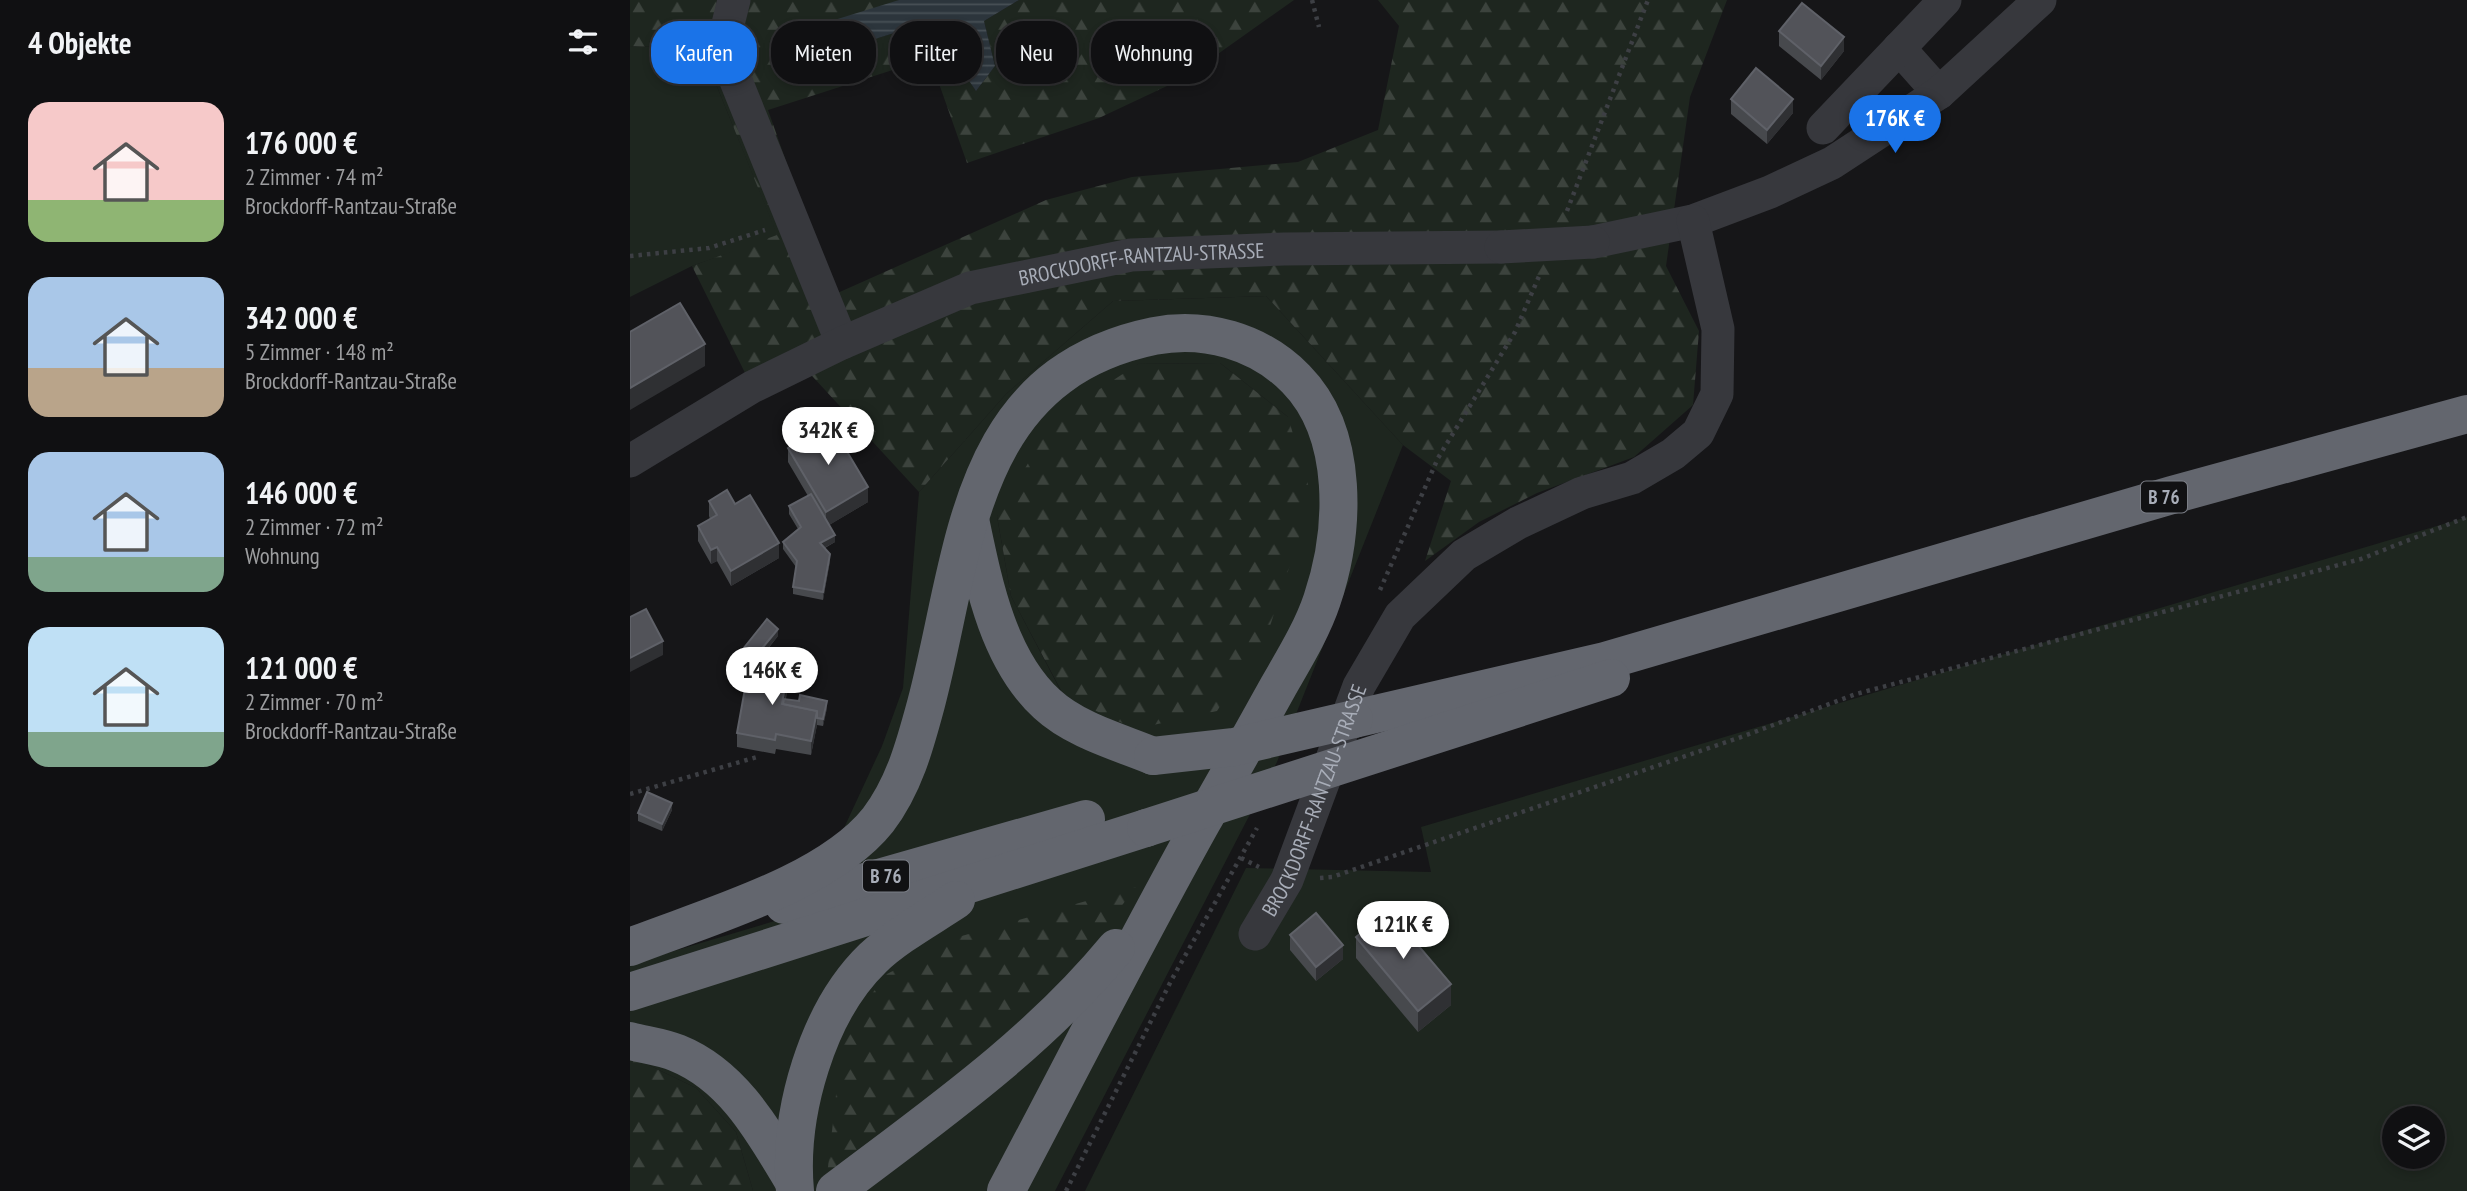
<!DOCTYPE html>
<html lang="de">
<meta charset="utf-8">
<style>
:root{--surface:#101012;--page:#1e1e20;--text:#f1f3f6;--muted:#9c9d9f;--line:#303032;--accent:#1a73e8}
body{margin:0;font-family:"PT Sans Narrow",sans-serif;background:var(--page);color:var(--text);height:100vh;display:flex;flex-direction:column;font-size:26px;white-space:nowrap}
*{box-sizing:border-box;margin:0}
p{font-size:23px;color:var(--muted)}
.icon{flex:none;width:38px;height:38px;fill:none;stroke:currentColor;stroke-width:2;stroke-linecap:round;stroke-linejoin:round}
.map{position:relative;flex:1;overflow:hidden}
.drawer{display:flex;flex-direction:column;background:var(--surface);width:630px}
.drawer>*{flex:none}
.top-card{position:absolute;left:21px;top:21px;width:665px;height:63px;display:flex;gap:14px}
.fabs{position:absolute;left:1752px;top:1106px;display:grid;gap:14px}
.fabs a{display:grid;place-items:center;width:63px;height:63px;border-radius:50%;background:var(--surface);box-shadow:0 4px 10px #0003,0 0 0 2px var(--line);font-size:35px}
.price{position:absolute;translate:-50% -60px;padding:0 16px;border-radius:24px;background:#fff;color:#222;font-size:23px;line-height:46px;filter:drop-shadow(0 2px 4px #0008)}
.price::after{content:'';position:absolute;left:50%;top:42px;width:21px;height:16px;margin-left:-10px;background:inherit;clip-path:polygon(0 0,100% 0,50% 100%)}
.price.selected{background:var(--accent);color:#fff}
ul{padding:0;list-style:none}
li{display:flex;align-items:center;gap:21px;height:175px;padding:0 28px}
li span{display:grid;place-items:center;flex:none;width:196px;height:140px;border-radius:21px;color:#555}
li>.icon{margin-inline-start:auto}
span .icon{width:84px;height:84px;fill:#fffc;stroke-width:1}
li b{font-size:30px}
h2{display:flex;justify-content:space-between;align-items:center;height:84px;padding:0 28px;font-size:30px}
.chip{padding:0 24px;border-radius:28px;background:var(--surface);box-shadow:0 4px 10px #0003,0 0 0 2px var(--line);font-size:24px;line-height:63px}
.chip.selected{background:var(--accent);color:#fff}
main{display:flex;flex:1;min-height:0}
.map>svg:first-child{display:block}
.green{fill:#1e261f;fill-rule:evenodd}
.forest{fill:url(#forest-firs)}
.water{fill:url(#water-rules)}
.lines{fill:none;stroke-linecap:round;stroke-linejoin:round}
.path{stroke:#3d3f44;stroke-width:4.5;stroke-dasharray:3.5 5;stroke-linecap:butt}
.minor{stroke:#37383d;stroke-width:33}
.highway{stroke:#63666e;stroke-width:38}
.minor-bridge{stroke:#37383d;stroke-width:33}
.highway-bridge{stroke:#63666e;stroke-width:38}
.wall{fill:#47494d}
.shaded-wall{fill:#2f3033}
.building{fill:#525359;stroke:#5f6168;stroke-width:2}
.labels{text-anchor:middle;dominant-baseline:central;stroke-width:7;stroke-linejoin:round;paint-order:stroke}
.shield{fill:#111113;stroke:#7b7e86;stroke-width:2}
.shield-label{font-size:19px;font-weight:bold;fill:#a8adb8}
.street-label{font-size:21px;fill:#a8adb8;stroke:#111113}
</style>
<main>
<section class="drawer">
<h2>4 Objekte<svg class="icon" aria-label="filters" viewBox="0 0 24 24"><path d="M4 7h16M4 17h16"/><circle cx="9" cy="7" r="2"/><circle cx="15" cy="17" r="2"/></svg></h2>
<ul>
<li><span style="background:linear-gradient(#f6c9c9 70%,#8fb573 0)"><svg class="icon" aria-label="home" viewBox="0 0 24 24"><path d="M3 11l9-7 9 7M6 9v11h12V9"/></svg></span><div><b>176 000 €</b><p>2 Zimmer · 74 m²</p><p>Brockdorff-Rantzau-Straße</p></div></li>
<li><span style="background:linear-gradient(#a9c7e8 65%,#b9a48a 0)"><svg class="icon" aria-label="home" viewBox="0 0 24 24"><path d="M3 11l9-7 9 7M6 9v11h12V9"/></svg></span><div><b>342 000 €</b><p>5 Zimmer · 148 m²</p><p>Brockdorff-Rantzau-Straße</p></div></li>
<li><span style="background:linear-gradient(#a9c7e8 75%,#7fa58c 0)"><svg class="icon" aria-label="home" viewBox="0 0 24 24"><path d="M3 11l9-7 9 7M6 9v11h12V9"/></svg></span><div><b>146 000 €</b><p>2 Zimmer · 72 m²</p><p>Wohnung</p></div></li>
<li><span style="background:linear-gradient(#bfe0f5 75%,#7fa58c 0)"><svg class="icon" aria-label="home" viewBox="0 0 24 24"><path d="M3 11l9-7 9 7M6 9v11h12V9"/></svg></span><div><b>121 000 €</b><p>2 Zimmer · 70 m²</p><p>Brockdorff-Rantzau-Straße</p></div></li>
</ul>
</section>
<div class="map">
<svg width="1837" height="1191" viewBox="0 0 1837 1191">
<defs>
<pattern id="forest-firs" width="22" height="20" patternUnits="userSpaceOnUse" patternTransform="scale(1.75)"><rect width="22" height="20" fill="#1e261f"/><path d="M5 1l3.5 6h-7zM16 11l3.5 6h-7z" fill="#3c433d"/></pattern>
<pattern id="water-rules" width="6" height="5" patternUnits="userSpaceOnUse" patternTransform="scale(1.75)"><rect width="6" height="5" fill="#2c353c"/><path d="M0 2.5h6" fill="none" stroke="#485056"/></pattern>
</defs>
<rect width="100%" height="100%" fill="#161618"/>
<g class="green">
<polygon points="0,46 77,49 86,84 148,236 62,266 0,297"/>
<path d="M 636,296 L 773,445 L 647,762 L 425,1191 L 123,1191 L 106,1132 L 66,1088 L 0,1056 L 0,964 L 175,912 L 252,746 L 273,688 L 289,492 L 376,394 L 483,301 ZM 590,363 L 658,417 L 434,697 L 381,596 L 367,516 L 508,364 Z"/>
<path d="M 1837,517 L 1837,1191 L 455,1191 L 616,868 L 801,872 L 791,827 ZM 1764,1118 L 1802,1118 L 1802,1157 L 1764,1157 Z"/>
</g>
<g class="forest">
<polygon points="0,0 269,0 150,68 290,25 324,59 346,91 365,66 354,21 389,0 664,0 554,78 469,118 337,163 300,58 138,110 203,295 416,200 502,177 668,162 748,130 769,26 748,0 1097,0 1060,97 1036,266 1069,331 1063,405 1004,457 907,493 849,522 795,561 821,481 773,445 636,296 483,301 376,394 289,492 172,365 124,391 62,266 147,235 86,84 77,49 0,46"/>
<polygon points="590,363 658,417 682,498 638,632 587,711 505,729 434,696 381,596 367,516 424,419 508,364"/>
<polygon points="506,887 444,968 328,1074 197,1176 213,1032 257,974 328,937"/>
<polygon points="0,1056 66,1088 106,1132 123,1191 0,1191"/>
</g>
<polygon class="water" points="389,0 354,21 365,66 346,91 324,59 290,25 148,69 172,30 269,0"/>
<g class="lines">
<g class="path">
<polyline points="682,0 689,27"/>
<polyline points="937,211 1018,0"/>
<polyline points="0,256 79,248 135,230"/>
<polyline points="750,590 808,458 885,332 910,274"/>
<polyline points="0,794 127,757"/>
<polyline points="611,858 629,867"/>
<polyline points="690,878 702,877 1114,736 1226,694 1731,559 1837,517"/>
<polyline points="436,1191 542,979 627,828"/>
</g>
<g class="minor">
<polyline points="104,0 97,28 102,71 212,343"/>
<polyline points="1269,48 1309,93"/>
<polyline points="1193,128 1315,0"/>
<polyline points="963,242 1063,221 1140,192 1202,163 1309,93 1410,0"/>
<path id="s1" d="M 0,461 L 122,387 L 212,343 L 340,288 L 501,255 L 654,249 L 871,247"/>
<path id="s2" d="M 625,934 L 657,880 L 729,686 L 770,616 L 834,555 L 888,523 L 952,493 L 1002,478 L 1043,454 L 1068,433 L 1087,394 L 1088,329 L 1063,221"/>
</g>
<g class="highway">
<path d="M 341,524 C 354,586 369,660 417,704 C 445,730 489,742 523,756"/>
<polyline points="724,719 975,661 1542,495 1837,414"/>
<polyline points="154,905 456,819"/>
<path d="M 0,947 C 76,917 197,884 248,820 C 274,786 285,745 296,704 C 336,553 335,375 524,336 C 574,326 629,341 666,379 C 720,434 715,532 692,600 C 682,630 664,659 648,687 C 623,732 598,777 572,822 C 504,944 441,1068 376,1191"/>
<polyline points="0,992 516,828"/>
<path d="M 0,1041 C 15,1045 33,1047 47,1053 C 104,1076 134,1132 164,1182"/>
<path d="M 165,1191 C 158,1114 187,1012 243,958 C 266,936 299,918 326,900"/>
<path d="M 205,1191 C 304,1116 406,1045 486,948"/>
</g>
<polyline class="minor-bridge" points="871,247 963,242"/>
<g class="highway-bridge">
<polyline points="523,756 604,747 724,719"/>
<polyline points="516,828 981,678"/>
</g>
</g>
<g class="wall">
<polygon points="1149,31 1214,51 1191,80 1149,46"/>
<polygon points="1101,99 1163,113 1137,144 1101,114"/>
<polygon points="158,448 238,502 199,525 205,542 195,548 200,561 193,600 163,594 163,587 166,567 153,549 153,542 168,529 159,514 159,506 178,496 158,462"/>
<polygon points="79,501 105,504 149,558 101,586 87,561 81,564 68,541 68,526 80,519 79,516"/>
<polygon points="148,636 127,663 158,683 156,699 197,708 193,726 187,725 181,755 146,749 145,754 107,747 107,733 120,662 113,656 113,649"/>
<polygon points="42,810 32,831 8,821 8,813"/>
<polygon points="660,935 713,959 686,981 660,950"/>
<polygon points="726,937 821,1005 788,1032 726,958"/>
</g>
<g class="shaded-wall">
<polygon points="1214,37 1214,51 1191,80 1191,66"/>
<polygon points="1163,99 1163,113 1137,144 1137,130"/>
<polygon points="75,344 75,366 0,410 0,388"/>
<polygon points="238,487 238,502 196,527 196,512"/>
<polygon points="205,535 205,542 190,550 190,543"/>
<polygon points="149,543 149,558 101,586 101,571"/>
<polygon points="87,547 87,561 81,564 81,550"/>
<polygon points="200,554 200,561 193,600 193,592"/>
<polygon points="148,629 148,636 124,665 124,658"/>
<polygon points="33,641 33,655 0,672 0,658"/>
<polygon points="158,668 158,683 153,712 152,704"/>
<polygon points="197,701 197,708 193,726 193,719"/>
<polygon points="187,711 187,725 181,755 181,741"/>
<polygon points="42,803 42,810 32,831 32,824"/>
<polygon points="713,945 713,959 686,981 686,967"/>
<polygon points="821,984 821,1005 788,1032 788,1011"/>
</g>
<g class="building">
<polygon points="1172,3 1214,37 1191,66 1149,31"/>
<polygon points="1126,68 1163,99 1137,130 1101,99"/>
<polygon points="50,303 75,344 0,388 0,332"/>
<polygon points="200,423 238,487 196,512 158,448"/>
<polygon points="97,490 105,504 120,495 149,543 101,571 87,547 81,550 68,526 87,515 79,501"/>
<polygon points="181,494 205,535 190,543 200,554 193,592 163,587 167,561 153,542 171,527 159,506"/>
<polygon points="16,609 33,641 0,658 0,617"/>
<polygon points="137,619 148,629 124,658 113,649"/>
<polygon points="120,661 158,668 152,704 187,711 181,741 146,734 145,740 107,733"/>
<polygon points="170,695 197,701 193,719 187,718 187,711 153,704 154,699 169,701"/>
<polygon points="17,792 42,803 32,824 8,813"/>
<polygon points="758,910 821,984 788,1011 726,937"/>
<polygon points="686,913 713,945 686,967 660,935"/>
</g>
<g class="labels">
<g class="shield">
<rect x="1511" y="481.5" width="46" height="31" rx="5"/>
<rect x="233" y="860.5" width="46" height="31" rx="5"/>
</g>
<g class="shield-label">
<text x="1534" y="497">B 76</text>
<text x="256" y="876">B 76</text>
</g>
<g class="street-label">
<text stroke="none"><textPath href="#s1" startOffset="556">BROCKDORFF-RANTZAU-STRASSE</textPath></text>
<text stroke="none"><textPath href="#s2" startOffset="147">BROCKDORFF-RANTZAU-STRASSE</textPath></text>
</g>
</g>
</svg>
<div class="fabs">
<a><svg class="icon" aria-label="layers" viewBox="0 0 24 24"><path d="M12 4l9 5-9 5-9-5zM3 14l9 5 9-5"/></svg></a>
</div>
<b class="price selected" style="left:1265px;top:155px">176K €</b>
<b class="price" style="left:198px;top:467px">342K €</b>
<b class="price" style="left:142px;top:707px">146K €</b>
<b class="price" style="left:773px;top:961px">121K €</b>
<div class="top-card">
<a class="chip selected">Kaufen</a>
<a class="chip">Mieten</a>
<a class="chip">Filter</a>
<a class="chip">Neu</a>
<a class="chip">Wohnung</a>
</div>
</div>
</main>
